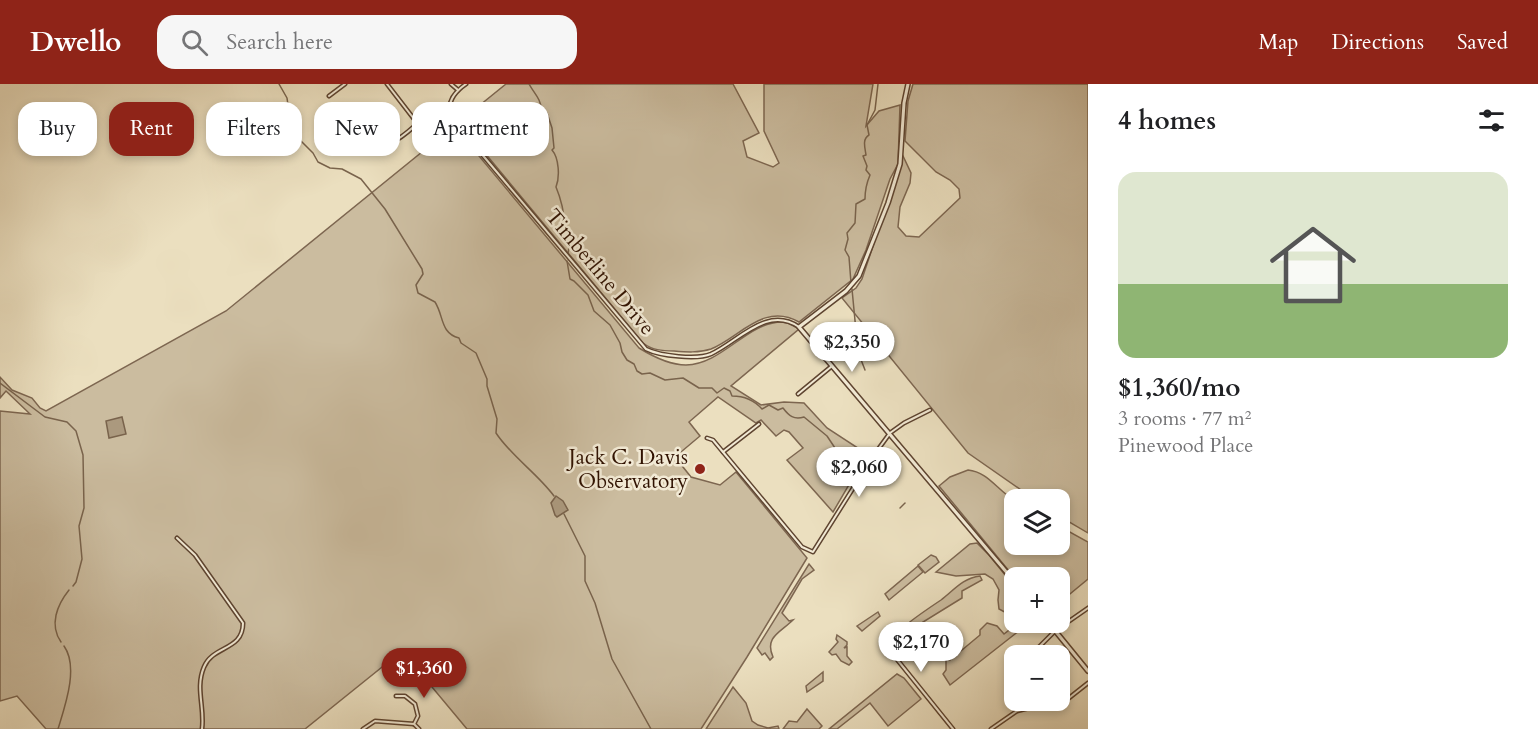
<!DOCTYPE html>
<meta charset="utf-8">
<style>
:root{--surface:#fff;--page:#f6f6f6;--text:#202124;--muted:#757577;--accent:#8f2418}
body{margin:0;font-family:Cardo,serif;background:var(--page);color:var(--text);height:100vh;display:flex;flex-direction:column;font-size:22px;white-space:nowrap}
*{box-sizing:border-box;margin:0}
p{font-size:20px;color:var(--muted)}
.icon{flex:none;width:33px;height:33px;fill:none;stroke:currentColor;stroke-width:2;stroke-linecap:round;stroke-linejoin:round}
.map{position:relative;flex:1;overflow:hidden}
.side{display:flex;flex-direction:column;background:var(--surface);width:450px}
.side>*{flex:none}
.guide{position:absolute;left:18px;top:18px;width:570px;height:54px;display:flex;gap:12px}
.buttons{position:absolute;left:1004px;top:405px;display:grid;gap:12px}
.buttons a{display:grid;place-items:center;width:66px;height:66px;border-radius:12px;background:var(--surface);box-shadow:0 3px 9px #0003;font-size:30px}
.price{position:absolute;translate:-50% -51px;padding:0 14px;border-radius:21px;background:#fff;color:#222;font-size:20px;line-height:39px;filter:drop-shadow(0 2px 3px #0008)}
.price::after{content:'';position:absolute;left:50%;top:36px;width:18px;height:14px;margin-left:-9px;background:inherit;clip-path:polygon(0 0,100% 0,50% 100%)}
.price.selected{background:var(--accent);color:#fff}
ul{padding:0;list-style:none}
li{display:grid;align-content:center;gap:12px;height:318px;padding:0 30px}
li span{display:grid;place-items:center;height:186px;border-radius:18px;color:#555}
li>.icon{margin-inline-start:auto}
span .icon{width:108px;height:108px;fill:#fffc;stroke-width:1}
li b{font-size:26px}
h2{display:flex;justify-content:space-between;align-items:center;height:72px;padding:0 30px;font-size:26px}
.tag{padding:0 21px;border-radius:18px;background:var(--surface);box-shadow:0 3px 9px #0003;font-size:21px;line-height:54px}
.tag.selected{background:var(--accent);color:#fff}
header{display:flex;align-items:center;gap:36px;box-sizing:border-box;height:84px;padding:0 30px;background:var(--accent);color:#fff}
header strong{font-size:28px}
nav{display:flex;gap:33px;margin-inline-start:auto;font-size:21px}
.search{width:420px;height:54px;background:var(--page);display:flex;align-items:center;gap:15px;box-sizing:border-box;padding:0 21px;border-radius:18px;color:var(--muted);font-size:22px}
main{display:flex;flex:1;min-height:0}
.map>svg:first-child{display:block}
.green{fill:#cbbc9f;stroke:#7d6650;stroke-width:1.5}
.water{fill:#ab997e;stroke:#79634c;stroke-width:1.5}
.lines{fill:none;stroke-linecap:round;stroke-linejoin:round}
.stream{stroke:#79634c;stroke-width:1.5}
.minor-casing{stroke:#5e4430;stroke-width:5}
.tertiary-casing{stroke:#5e4430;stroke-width:6}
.minor{stroke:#f2ead5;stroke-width:2}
.tertiary{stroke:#f2ead5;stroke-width:3}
.poi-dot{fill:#8f2418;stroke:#f2ead5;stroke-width:2}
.labels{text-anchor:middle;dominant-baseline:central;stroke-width:5;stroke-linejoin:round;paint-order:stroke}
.street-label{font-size:21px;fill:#2f1100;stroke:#f2ead5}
.poi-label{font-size:21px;fill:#2f1100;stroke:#f2ead5;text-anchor:end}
</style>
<header>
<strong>Dwello</strong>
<div class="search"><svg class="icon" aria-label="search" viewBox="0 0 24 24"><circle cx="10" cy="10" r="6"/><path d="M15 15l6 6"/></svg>Search here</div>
<nav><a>Map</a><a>Directions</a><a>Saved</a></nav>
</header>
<main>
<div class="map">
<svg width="1088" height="645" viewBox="0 0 1088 645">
<rect width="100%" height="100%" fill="#ebdfbf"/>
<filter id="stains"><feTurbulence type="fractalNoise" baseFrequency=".00333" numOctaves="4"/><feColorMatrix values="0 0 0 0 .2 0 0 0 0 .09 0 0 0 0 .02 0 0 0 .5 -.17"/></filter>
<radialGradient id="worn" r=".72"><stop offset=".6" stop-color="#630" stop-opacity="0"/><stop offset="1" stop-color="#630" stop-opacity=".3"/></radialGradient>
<g class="green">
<path d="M 506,0 L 733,0 L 759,49 L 743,57 L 747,73 L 773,83 L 779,79 L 764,47 L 764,0 L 873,0 L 866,42 L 879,27 L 900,21 L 898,80 L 890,95 L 866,166 L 853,195 L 799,238 C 764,218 740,253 711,265 C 699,269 686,268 674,267 C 662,267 652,266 643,259 L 459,38 Z"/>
<polygon points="913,0 1088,0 1088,449 1059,432 1059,416 1034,415 968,369 842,214 856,204 862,195 903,72 911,89 910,99 900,123 898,143 906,152 919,153 960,114 959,105 950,96 936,88 905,57 908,17"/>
<path d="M 454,42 L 639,264 C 652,272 669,281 686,281 C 723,280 747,238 782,238 C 788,238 794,242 799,245 L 731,302 L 761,321 L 784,318 L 804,319 L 827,344 L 867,370 L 833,428 L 787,376 L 803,364 L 789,348 L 784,346 L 776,352 L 761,336 L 756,339 L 718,313 L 689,338 L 700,352 L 675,373 L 691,393 L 720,401 L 736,388 L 807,474 L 747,573 L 701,645 L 467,645 L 402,567 L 305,645 L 46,645 L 17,612 L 0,617 L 0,327 L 30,330 L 6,307 L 0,314 L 0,293 L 12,306 L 32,314 L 40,324 L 46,327 L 226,227 Z"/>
<path d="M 968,386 C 988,388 997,406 1014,416 L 1014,460 L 1059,460 L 1059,442 L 1088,458 L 1088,495 L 1059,519 L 1059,494 L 1014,493 L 939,402 L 950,393 Z"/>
<polygon points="977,459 989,471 1014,502 1014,533 999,525 998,516 999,506 993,495 985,490 956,492 936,488 970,460"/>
<polygon points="931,471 936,473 939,478 925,489 918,481"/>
<path d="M 809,480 L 814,486 L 802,495 L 782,529 L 789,537 L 793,536 C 781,548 764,553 773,573 L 770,576 L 765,569 L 762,571 L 757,564 Z"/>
<polygon points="918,482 923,488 889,516 885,510"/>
<path d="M 980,492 L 982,496 L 962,507 L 962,514 L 923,538 L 935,558 L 939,556 L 944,566 L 933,575 L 919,562 L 914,567 L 912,566 L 907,573 L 902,572 L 894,563 L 895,539 L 902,542 L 906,541 C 917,532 929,524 941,516 C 954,506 963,494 980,492 Z"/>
<polygon points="878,528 880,532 862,547 857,542"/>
<polygon points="987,539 997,542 1004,550 1018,539 1029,539 950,601 943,590 946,586 946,575 950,576 980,551 980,546"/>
<polygon points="837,551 847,558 847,561 844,564 847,563 847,572 852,578 849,581 841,577 836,570 832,571 829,568 838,558 836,555"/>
<polygon points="823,588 823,597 807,608 806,602"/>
<polygon points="897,590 904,594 921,615 888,642 870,619 837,645 829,645"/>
<polygon points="733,603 746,619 752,637 758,641 768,644 778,642 779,645 706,645"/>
<polygon points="807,625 822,642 819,645 783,645 789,637 797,638"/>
</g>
<g class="water">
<polygon points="122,333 126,350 109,354 106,337"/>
<polygon points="556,412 563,417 568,426 557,433 555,431 551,419"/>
</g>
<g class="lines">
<g class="stream">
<path d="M 279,0 L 287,14 L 290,35 L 299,55 L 313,69 L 318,78 L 330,84 L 342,85 L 361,95 L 385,125 L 422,185 L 423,190 L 416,201 L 418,209 L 435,218 C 444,232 440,249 459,254 L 461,259 L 476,269 L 487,295 L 487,302 L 497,335 L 496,349 C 511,372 537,389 554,412"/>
<path d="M 529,0 C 535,11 540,13 542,27 L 547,29 L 552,44 L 554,64 L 552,66 C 559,74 560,93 556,103 C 561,115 564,127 565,142 C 566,155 571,154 568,170"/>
<path d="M 567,177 L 570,195 L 574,197 L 588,211 L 594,227 L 610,241 L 620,259 L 622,268 L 627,276 L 634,280 L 637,287 L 642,290 L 650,289 L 665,296 L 683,294 L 699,304 L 712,304 L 717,309 L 724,304 L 730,307 L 732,312 C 743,312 754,316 762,325 L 769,321 L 778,326 L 783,324 C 789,332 794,336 804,333 L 827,352 L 837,367 L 863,383"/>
<path d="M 851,199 L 849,173 L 845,166 L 848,155 L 847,149 L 855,139 L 856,120 L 865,115 C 865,106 867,98 870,91 L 866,86 L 867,82 L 863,72 L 866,71 C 865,64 862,55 869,51 L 867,41 L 875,26 L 878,0"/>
<polyline points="852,205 858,268 865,286"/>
<polyline points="0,299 45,333 67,338 76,347 83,371 84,424 79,442 82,475 76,498 73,502"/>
<polyline points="900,424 905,419"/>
<polyline points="564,430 585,472 585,497 595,519 612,575 651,645"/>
<path d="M 61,558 C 49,541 57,521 69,506"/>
<path d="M 58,645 C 65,622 79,583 64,562"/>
</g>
<defs>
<g id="minor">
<polyline points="387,0 424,48 430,51 442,49 455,39"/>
<polyline points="451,0 458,6"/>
<path d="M 466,0 C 453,9 445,21 453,36 L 646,265 C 660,272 697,276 711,270 C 739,257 767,221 799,243"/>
<polyline points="329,12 345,0"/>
<path d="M 374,50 C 387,70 405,50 418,39"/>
<polyline points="798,310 832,282"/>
<polyline points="707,354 713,356 802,463 813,468 874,371 890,349 904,339 930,326"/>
<polyline points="723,368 759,340"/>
<path d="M 177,454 L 195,471 L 243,539 C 243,567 213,561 204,583 C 195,604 205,624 202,645"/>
<polyline points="891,568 953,645"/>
<polyline points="1030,572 1055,547 1088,524"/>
<polyline points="396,612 405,612 415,620 418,632 414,640"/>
<polyline points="414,640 419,645"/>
<polyline points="363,645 375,637 414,640"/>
<polyline points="991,645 1017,627 1069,614 1088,599"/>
</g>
<g id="tertiary">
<polyline points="908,0 904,19 900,80 888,119 859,192 846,207 799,243 1014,497"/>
<polyline points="1048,538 1088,587"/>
</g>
</defs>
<use href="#minor" class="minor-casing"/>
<use href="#tertiary" class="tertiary-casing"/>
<use href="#minor" class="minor"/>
<use href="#tertiary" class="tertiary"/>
</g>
<circle class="poi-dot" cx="700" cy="385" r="6"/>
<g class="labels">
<g class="street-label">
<text transform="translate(600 188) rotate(50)">Timberline Drive</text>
</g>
<g class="poi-label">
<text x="688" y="373">Jack C. Davis<tspan x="688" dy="24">Observatory</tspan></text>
</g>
</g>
<rect width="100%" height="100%" filter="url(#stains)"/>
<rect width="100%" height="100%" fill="url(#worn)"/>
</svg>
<div class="buttons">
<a><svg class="icon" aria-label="layers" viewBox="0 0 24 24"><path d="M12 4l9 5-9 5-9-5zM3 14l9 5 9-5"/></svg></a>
<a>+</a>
<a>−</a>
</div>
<b class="price" style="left:852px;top:289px">$2,350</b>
<b class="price" style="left:859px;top:414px">$2,060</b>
<b class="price" style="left:921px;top:589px">$2,170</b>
<b class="price selected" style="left:424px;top:615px">$1,360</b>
<div class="guide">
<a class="tag">Buy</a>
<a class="tag selected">Rent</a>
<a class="tag">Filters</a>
<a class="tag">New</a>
<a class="tag">Apartment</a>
</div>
</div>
<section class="side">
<h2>4 homes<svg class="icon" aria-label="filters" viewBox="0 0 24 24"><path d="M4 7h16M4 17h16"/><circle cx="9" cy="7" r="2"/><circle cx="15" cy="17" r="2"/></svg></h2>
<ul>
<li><span style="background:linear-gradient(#dfe7d0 60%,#8fb573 0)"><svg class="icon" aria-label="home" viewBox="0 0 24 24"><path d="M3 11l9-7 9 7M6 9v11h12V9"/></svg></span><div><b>$1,360/mo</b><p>3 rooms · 77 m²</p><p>Pinewood Place</p></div></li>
</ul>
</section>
</main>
